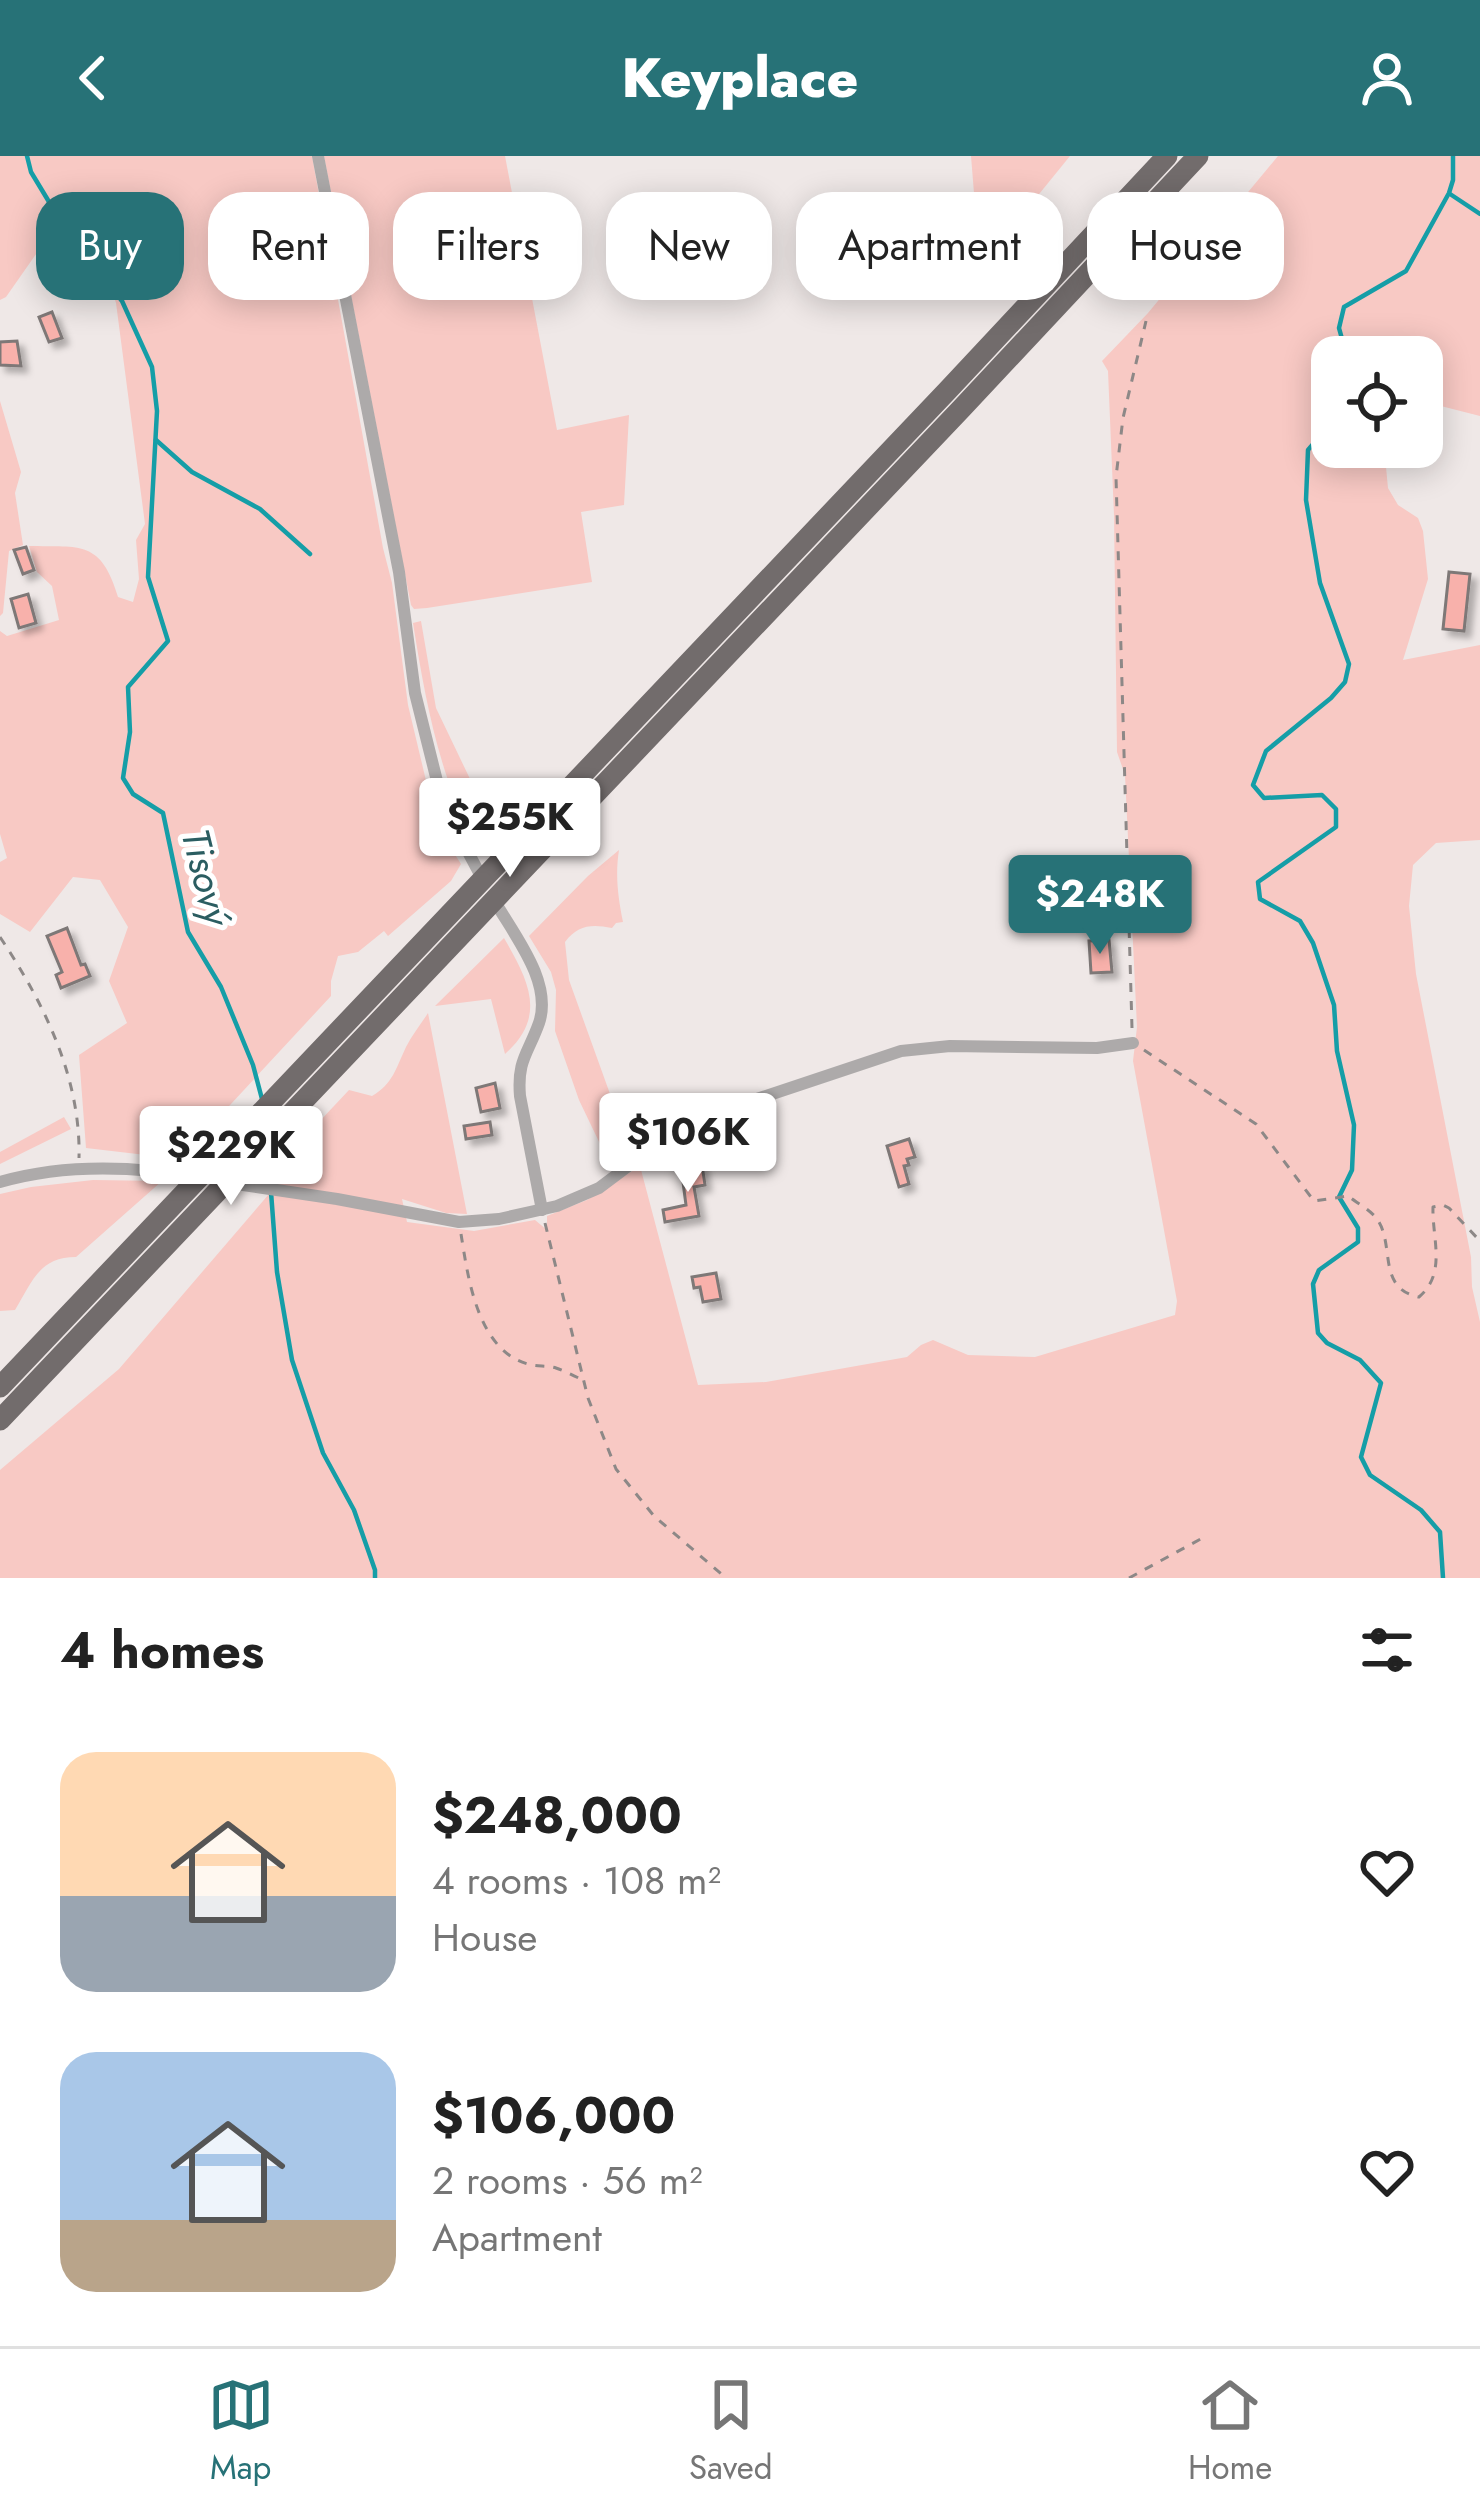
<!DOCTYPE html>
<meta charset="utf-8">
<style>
:root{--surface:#fff;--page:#f2f2f2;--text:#222;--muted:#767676;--line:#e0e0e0;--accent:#277277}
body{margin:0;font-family:Jost,sans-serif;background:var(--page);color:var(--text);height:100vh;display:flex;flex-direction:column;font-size:45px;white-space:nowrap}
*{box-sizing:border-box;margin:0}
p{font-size:39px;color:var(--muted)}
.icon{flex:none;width:66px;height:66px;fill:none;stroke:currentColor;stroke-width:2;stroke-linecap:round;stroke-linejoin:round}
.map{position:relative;height:1422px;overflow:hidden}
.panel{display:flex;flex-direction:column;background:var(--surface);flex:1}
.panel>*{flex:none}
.banner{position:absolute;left:36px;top:36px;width:1410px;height:108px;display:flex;gap:24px}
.controls{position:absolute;left:1311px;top:180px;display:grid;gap:24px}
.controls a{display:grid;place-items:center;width:132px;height:132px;border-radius:24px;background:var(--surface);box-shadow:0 6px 30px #0003;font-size:60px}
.price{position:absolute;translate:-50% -102px;padding:0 27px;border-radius:12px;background:#fff;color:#222;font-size:39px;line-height:78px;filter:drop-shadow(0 3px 6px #0008)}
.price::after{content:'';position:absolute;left:50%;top:72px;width:36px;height:27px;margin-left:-18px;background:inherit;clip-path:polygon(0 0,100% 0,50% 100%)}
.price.active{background:var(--accent);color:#fff}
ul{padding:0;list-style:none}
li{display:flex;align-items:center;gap:36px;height:300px;padding:0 60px}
li span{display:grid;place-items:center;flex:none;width:336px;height:240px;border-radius:36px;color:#555}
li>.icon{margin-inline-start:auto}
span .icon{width:144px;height:144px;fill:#fffc;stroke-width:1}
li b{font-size:51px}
h2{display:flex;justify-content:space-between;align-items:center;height:144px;padding:0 60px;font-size:51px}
.pill{padding:0 42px;border-radius:36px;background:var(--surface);box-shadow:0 6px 30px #0003;font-size:42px;line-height:108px}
.pill.active{background:var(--accent);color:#fff}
header{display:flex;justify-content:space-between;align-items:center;height:156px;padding:0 60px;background:var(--accent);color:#fff;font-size:54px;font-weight:800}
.tabs{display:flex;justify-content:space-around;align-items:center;height:168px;border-top:3px solid var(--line);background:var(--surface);font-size:33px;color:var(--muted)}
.tabs a{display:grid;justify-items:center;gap:6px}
.tabs .active{color:var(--accent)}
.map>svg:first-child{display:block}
.green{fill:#f8c9c4}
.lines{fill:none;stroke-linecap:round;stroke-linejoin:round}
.stream{stroke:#159ea7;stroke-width:4.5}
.building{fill:#f8b1ab;stroke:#7e7877;stroke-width:3;filter:url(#shadow)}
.path{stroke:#8d8887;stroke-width:3;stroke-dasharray:9 9;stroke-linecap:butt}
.minor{stroke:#adaaaa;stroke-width:12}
.trunk{stroke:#726c6c;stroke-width:21}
.labels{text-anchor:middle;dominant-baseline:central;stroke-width:10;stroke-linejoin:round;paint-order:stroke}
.water-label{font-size:39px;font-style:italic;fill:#2b5d61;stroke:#fff}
</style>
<header><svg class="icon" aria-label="back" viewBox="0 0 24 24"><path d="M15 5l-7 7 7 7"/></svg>Keyplace<svg class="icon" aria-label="person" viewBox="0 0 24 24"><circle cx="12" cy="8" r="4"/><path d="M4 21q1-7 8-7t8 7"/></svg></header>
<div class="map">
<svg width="1480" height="1422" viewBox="0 0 1480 1422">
<defs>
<filter id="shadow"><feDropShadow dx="6" dy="6" stdDeviation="3" flood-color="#0004"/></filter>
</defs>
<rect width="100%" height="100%" fill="#efe8e7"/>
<g class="green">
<path d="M 0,0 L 312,0 L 383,392 L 392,427 L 408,549 L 433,654 L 438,672 L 461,708 L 451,725 L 388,780 L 384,775 L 358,796 L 338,800 L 331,825 L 331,840 L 180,1003 L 86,992 L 79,899 L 127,867 L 109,825 L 128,771 L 100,724 L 73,721 L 30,776 L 0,758 L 0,706 L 7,702 L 0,678 L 0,475 L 7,480 L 59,464 L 52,430 L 37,416 L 29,390 C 81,391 101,384 118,441 L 133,446 L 139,423 L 136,384 L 145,368 L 116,147 L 94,81 L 55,71 L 6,141 L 0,144 Z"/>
<polygon points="324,0 505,0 557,274 629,259 624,349 581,356 592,426 427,452 414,453 411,449 348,124 352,104 344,104"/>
<polygon points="971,0 1070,0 980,111"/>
<path d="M 1278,0 L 1480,0 L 1480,260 L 1429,247 L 1422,255 L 1422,201 L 1332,201 L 1332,291 L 1396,291 L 1386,311 L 1388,332 L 1398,349 L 1418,362 L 1423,375 L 1428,423 L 1403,504 L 1480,489 L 1480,684 L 1436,687 L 1413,709 L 1409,750 L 1416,818 L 1471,1101 L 1472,1131 L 1480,1166 L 1480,1422 L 0,1422 L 0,1314 L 119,1213 L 287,1017 L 287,1000 L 349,934 L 372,940 C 393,928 396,912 406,891 C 412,879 421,868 428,857 L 467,1058 L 446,1057 L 402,1043 L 407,1066 L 474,1075 L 535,1064 L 547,1074 L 547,1060 L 587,1044 L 640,1010 L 698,1229 L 766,1226 L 907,1201 L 921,1189 L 933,1184 L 968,1199 L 1035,1201 L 1175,1159 L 1177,1145 L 1133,905 L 1137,871 L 1125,619 L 1117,596 L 1114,359 L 1108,215 L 1102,205 L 1148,157 L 1229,59 L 1232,60 L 1236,57 L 1234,53 Z"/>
<polygon points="0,245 21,316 15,337 23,389 9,395 3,457 0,460"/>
<path d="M 421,465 L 436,552 L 482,648 L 497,652 L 472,682 C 438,614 425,542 413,467 Z"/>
<path d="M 619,694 C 615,719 618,741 623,766 L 616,767 L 612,772 C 591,768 578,769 565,786 L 569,824 L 632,999 L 613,1015 L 579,944 L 555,875 L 556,834 L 551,816 L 529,780 L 588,720 Z"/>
<path d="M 504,782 C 528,824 548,860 505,898 L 491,843 L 435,850 Z"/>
<polygon points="64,961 71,973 0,1008 0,996"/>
<path d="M 93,1024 L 162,1025 L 76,1101 C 39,1101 32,1126 15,1154 L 0,1155 L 0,1038 L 31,1031 Z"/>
</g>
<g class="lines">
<g class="stream">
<polyline points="27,0 31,16 66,74 122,145 152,211 157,255 148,421 168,485 128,531 130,576 123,622 133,638 163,657 188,776 221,831 253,909 262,943"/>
<polyline points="1450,38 1480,58"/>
<polyline points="1347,201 1339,172 1344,151 1406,115 1449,37 1453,24 1453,0"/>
<polyline points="1332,266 1308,294 1306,344 1320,427 1349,508 1345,526 1331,542 1266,595 1253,629 1264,642 1322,639 1336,653 1336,671 1258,726 1260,743 1300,765 1313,787 1334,849 1337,895 1354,969 1352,1014 1339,1041 1358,1072 1358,1086 1319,1114 1313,1128 1318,1177 1327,1187 1360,1204 1381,1227 1361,1301 1370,1319 1421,1354 1440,1376 1443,1422"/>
<polyline points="156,284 192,316 260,353 310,398"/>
<polyline points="268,996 277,1116 292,1204 323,1297 354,1354 375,1414 375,1422"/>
</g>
</g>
<g class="building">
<polygon points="52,156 62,182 49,186 39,161"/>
<polygon points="17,185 21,210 0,209 0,186"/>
<polygon points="26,391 34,414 23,418 14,394"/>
<polygon points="1449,416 1470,418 1464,475 1443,473"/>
<polygon points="28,438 36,467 19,472 11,443"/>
<polygon points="67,772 81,809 85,808 90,820 61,832 56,819 62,816 47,780"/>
<polygon points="1109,784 1112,816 1091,817 1089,785"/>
<polygon points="495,927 500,952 481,956 476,932"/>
<polygon points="490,966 492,979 466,983 464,970"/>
<polygon points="909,983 915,1001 907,1003 909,1009 904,1010 909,1028 899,1031 887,990"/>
<polygon points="702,1009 705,1029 694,1031 699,1060 665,1066 663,1054 686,1049 681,1011"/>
<polygon points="716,1117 721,1143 703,1146 700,1131 694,1132 692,1121"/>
</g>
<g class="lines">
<g class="path">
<path d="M 0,781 C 44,847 81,922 79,1002"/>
<polyline points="1132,872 1116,321 1123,262 1146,165"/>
<path d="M 1144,894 L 1256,968 L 1314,1045 L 1348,1040 C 1357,1047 1374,1056 1379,1066 C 1394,1092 1378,1133 1419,1141 C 1447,1117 1432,1083 1433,1051 L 1443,1049 L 1449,1052 L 1480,1085"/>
<polyline points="545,1067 588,1242 616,1313 654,1360 726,1422"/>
<path d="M 461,1078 C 468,1121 477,1194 528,1208 C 537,1211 547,1209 556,1212 C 565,1215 574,1220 583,1224"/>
<polyline points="1129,1422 1208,1379"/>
</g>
<g class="minor">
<polyline points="318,0 399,416 415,537 443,649 484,726"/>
<path d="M 494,744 C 514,779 553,826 539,867 C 528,898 517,904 520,940 L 542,1054"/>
<path d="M 0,1026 C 66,1007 136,1010 203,1022"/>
<polyline points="223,1026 337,1043 459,1066 499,1063 557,1050 599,1032 663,984 694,964 901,895 950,890 1097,892 1133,887"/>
</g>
<g class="trunk">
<polyline points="0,1231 948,234 1167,0"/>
<polyline points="0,1264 962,252 1198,0"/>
</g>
</g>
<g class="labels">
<g class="water-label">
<text transform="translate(206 721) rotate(76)">Tisový</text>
</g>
</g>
</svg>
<div class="controls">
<a><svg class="icon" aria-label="locate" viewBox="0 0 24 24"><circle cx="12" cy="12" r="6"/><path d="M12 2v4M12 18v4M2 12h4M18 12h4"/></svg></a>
</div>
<b class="price" style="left:510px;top:724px">$255K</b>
<b class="price active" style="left:1100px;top:801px">$248K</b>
<b class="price" style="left:688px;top:1039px">$106K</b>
<b class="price" style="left:231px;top:1052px">$229K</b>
<div class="banner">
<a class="pill active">Buy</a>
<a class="pill">Rent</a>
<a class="pill">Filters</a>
<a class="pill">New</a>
<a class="pill">Apartment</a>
<a class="pill">House</a>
</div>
</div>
<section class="panel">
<h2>4 homes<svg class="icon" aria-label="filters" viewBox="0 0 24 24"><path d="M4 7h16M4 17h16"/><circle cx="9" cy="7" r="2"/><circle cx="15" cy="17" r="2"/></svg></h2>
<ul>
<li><span style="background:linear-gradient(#ffd9b3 60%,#9aa5b1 0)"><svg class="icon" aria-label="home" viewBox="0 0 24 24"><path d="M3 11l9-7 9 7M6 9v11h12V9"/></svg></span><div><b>$248,000</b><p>4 rooms · 108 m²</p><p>House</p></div><svg class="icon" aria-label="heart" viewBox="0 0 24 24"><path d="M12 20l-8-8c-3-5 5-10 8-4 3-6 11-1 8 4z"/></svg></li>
<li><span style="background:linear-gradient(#a9c7e8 70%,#b9a48a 0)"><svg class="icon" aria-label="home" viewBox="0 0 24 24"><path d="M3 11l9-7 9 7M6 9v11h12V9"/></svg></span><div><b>$106,000</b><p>2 rooms · 56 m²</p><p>Apartment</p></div><svg class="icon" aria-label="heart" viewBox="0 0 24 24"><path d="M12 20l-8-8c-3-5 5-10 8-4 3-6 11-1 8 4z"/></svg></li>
</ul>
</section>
<nav class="tabs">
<a class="active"><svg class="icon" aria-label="map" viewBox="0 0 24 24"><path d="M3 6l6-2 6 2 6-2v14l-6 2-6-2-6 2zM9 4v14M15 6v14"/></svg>Map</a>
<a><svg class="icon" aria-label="saved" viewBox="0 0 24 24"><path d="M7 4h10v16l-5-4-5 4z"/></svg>Saved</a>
<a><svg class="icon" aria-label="home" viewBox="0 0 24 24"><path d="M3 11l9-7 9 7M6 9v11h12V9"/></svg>Home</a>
</nav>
